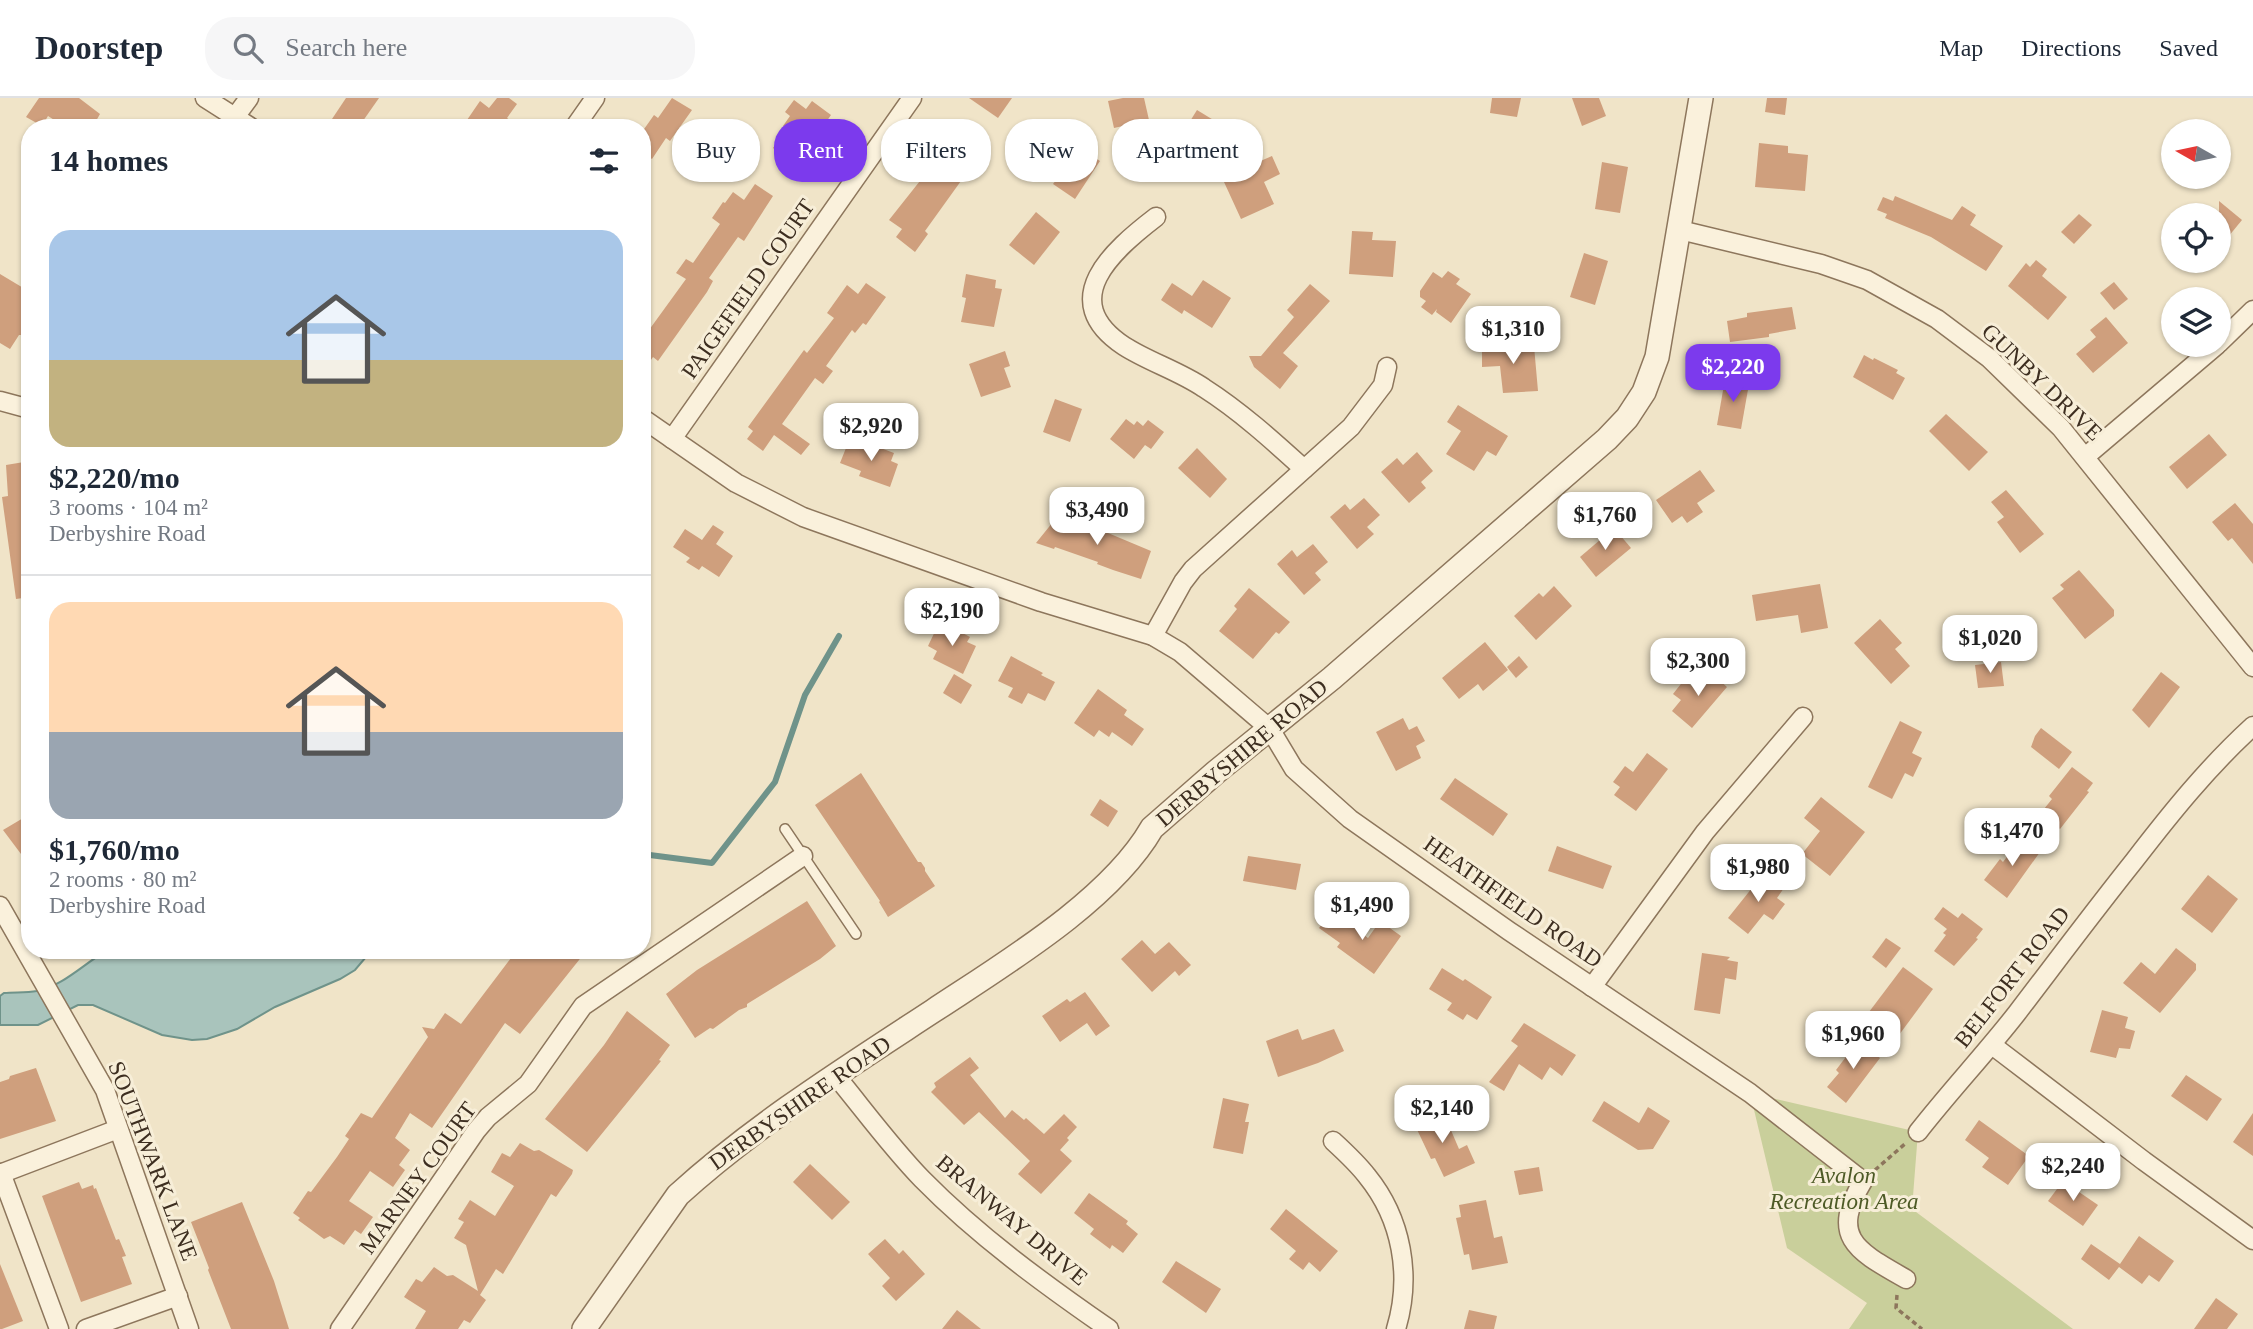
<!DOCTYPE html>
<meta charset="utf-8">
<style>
:root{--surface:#fff;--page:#f6f6f7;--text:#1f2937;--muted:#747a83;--line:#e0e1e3;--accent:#7c3aed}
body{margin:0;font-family:"Times New Roman",serif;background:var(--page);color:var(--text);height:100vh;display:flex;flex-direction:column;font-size:26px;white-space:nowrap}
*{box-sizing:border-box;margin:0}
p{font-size:23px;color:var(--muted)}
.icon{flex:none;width:38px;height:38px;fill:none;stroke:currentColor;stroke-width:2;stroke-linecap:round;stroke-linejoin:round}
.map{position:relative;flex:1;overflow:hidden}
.details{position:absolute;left:21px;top:21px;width:630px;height:840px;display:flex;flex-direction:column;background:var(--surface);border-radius:28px;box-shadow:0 2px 5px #0004}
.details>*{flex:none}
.hud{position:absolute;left:672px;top:21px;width:665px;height:63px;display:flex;gap:14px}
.needle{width:46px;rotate:279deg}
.controls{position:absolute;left:2161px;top:21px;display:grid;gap:14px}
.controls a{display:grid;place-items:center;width:70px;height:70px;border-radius:50%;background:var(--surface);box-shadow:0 2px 5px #0004;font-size:35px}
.price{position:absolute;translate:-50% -60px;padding:0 16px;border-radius:14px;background:#fff;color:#222;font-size:23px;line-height:46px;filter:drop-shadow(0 2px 4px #0008)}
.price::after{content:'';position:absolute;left:50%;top:42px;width:21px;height:16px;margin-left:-10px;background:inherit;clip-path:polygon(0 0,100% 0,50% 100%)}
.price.active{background:var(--accent);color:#fff}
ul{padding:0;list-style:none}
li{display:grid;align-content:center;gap:14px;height:371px;padding:0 28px}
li+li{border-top:2px solid var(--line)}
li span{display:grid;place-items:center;height:217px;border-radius:21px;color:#555}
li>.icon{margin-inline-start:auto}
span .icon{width:126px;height:126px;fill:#fffc;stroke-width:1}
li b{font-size:30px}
h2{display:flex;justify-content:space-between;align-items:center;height:84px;padding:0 28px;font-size:30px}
.tag{padding:0 24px;border-radius:28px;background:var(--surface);box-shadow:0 2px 5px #0004;font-size:24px;line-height:63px}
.tag.active{background:var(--accent);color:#fff}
header{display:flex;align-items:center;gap:42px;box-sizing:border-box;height:98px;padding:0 35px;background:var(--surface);border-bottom:2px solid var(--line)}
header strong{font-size:33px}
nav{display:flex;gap:38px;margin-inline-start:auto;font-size:24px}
.search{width:490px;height:63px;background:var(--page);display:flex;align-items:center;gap:18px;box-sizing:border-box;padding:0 24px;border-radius:28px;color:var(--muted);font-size:26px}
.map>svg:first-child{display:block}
.green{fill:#c9cf9b}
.water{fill:#a9c4bc;stroke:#6f938a;stroke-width:2}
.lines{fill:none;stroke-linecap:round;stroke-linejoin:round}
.stream{stroke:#6f938a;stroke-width:6}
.building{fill:#cf9f7d}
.service-casing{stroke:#8d765c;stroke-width:12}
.minor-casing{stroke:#8d765c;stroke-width:21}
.tertiary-casing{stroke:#8d765c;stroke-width:26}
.path{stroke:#8d765c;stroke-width:3.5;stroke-dasharray:5 3.5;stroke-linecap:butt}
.service{stroke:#faf1dc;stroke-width:9}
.minor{stroke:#faf1dc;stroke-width:18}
.tertiary{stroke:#faf1dc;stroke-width:23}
.labels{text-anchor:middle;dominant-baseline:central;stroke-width:6;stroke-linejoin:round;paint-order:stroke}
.street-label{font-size:23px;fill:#3d2e20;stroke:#f7eed8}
.park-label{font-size:23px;font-style:italic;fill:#4d5a26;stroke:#f7eed8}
</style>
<header>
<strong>Doorstep</strong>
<div class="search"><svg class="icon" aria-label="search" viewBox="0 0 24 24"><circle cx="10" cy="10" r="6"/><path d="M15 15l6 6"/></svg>Search here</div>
<nav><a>Map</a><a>Directions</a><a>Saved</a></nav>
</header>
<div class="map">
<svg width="2253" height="1231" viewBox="0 0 2253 1231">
<rect width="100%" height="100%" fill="#f0e4c8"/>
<polygon class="green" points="1750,995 1918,1034 1912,1111 2073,1231 1849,1231 1867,1205 1787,1150"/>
<path class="water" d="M 108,852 L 372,852 L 355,872 L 340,881 L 275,909 L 237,931 L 207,941 L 192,942 L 162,937 L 93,907 L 78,907 L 38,927 L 0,927 L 0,898 L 4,895 C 15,894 26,895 37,893 C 65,887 84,865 108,852 Z"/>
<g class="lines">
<polyline class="stream" points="642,756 712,765 775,684 805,597 839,538"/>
</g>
<g class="building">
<polygon points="39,0 79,0 100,16 92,30 67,30 48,18 42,28 26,19"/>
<polygon points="346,0 379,0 358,30 326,30"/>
<polygon points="497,0 509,0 517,6 507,20 521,30 478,30 467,22 480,3 489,10"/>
<polygon points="672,0 692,12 670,43 666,40 652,61 642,54 642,34 654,17 658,20"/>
<polygon points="969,0 1012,0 998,20"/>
<polygon points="1123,0 1144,0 1149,22 1114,30 1108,3"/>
<polygon points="1492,0 1521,0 1517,19 1490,15"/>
<polygon points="1572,0 1599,0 1606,18 1582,28"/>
<polygon points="1767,0 1787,0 1785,17 1765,14"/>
<polygon points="794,2 806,11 812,3 831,17 810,47 805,44 791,63 773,50 787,31 783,28 790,18 785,14"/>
<polygon points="1197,12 1233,34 1216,63 1179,41"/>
<polygon points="958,35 974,48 963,62 971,69 925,133 928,136 915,154 896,139 902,131 889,122"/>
<polygon points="1759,45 1788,48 1788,55 1808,57 1805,93 1755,89"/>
<polygon points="1081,50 1100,63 1075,101 1053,86"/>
<polygon points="1272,58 1280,76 1264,84 1274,106 1241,121 1224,84 1240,77 1235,74"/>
<polygon points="1602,64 1628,69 1620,115 1595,111"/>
<polygon points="755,86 773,98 744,143 738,139 709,180 713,183 707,194 658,263 653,259 642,275 642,227 649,232 686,181 676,175 686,161 693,165 720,126 712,120 723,104 725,105 733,94 744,102"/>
<polygon points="1895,98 1952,122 1962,108 1976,117 1970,127 2003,148 1986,173 1931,139 1885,120 1887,116 1877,112 1883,99 1893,103"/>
<polygon points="2219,103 2242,122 2219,150"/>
<polygon points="1036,114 1060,134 1034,167 1009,147"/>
<polygon points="2079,116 2092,127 2074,146 2061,134"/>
<polygon points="1352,133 1373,134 1372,142 1396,143 1393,179 1349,176"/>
<polygon points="1584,155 1608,163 1595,207 1570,199"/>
<polygon points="2036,162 2047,171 2042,178 2067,199 2048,222 2008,188 2026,165 2030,169"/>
<polygon points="1448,173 1460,181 1456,186 1471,196 1451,225 1436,214 1437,211 1432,217 1421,209 1426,203 1420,199 1420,193 1433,174 1442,180"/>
<polygon points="0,176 30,194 30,228 24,237 19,237 10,251 0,245"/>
<polygon points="966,176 996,182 995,190 1002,191 994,229 961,224 966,200 962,199"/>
<polygon points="1203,182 1231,200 1212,230 1184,212 1182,216 1161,202 1172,185 1192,198"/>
<polygon points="2114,184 2128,201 2114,212 2100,195"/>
<polygon points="866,185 886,199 866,227 863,225 855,235 852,232 826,268 833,273 823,286 815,280 782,326 810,346 801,357 774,337 763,353 747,341 753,333 748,329 804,252 807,255 834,220 827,215 847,187 858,196"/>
<polygon points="1310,186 1330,203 1283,255 1298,268 1280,291 1254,269 1249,258 1261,258 1294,219 1287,212"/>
<polygon points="1792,209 1796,231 1769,236 1769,239 1730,244 1727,223 1747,219 1747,215"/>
<polygon points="2106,219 2128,245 2093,275 2076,256 2096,239 2090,232"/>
<polygon points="1532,245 1534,248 1538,293 1503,295 1500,268 1482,269 1482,248"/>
<polygon points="1005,253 1010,268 1004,270 1011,289 981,299 969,266"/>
<polygon points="1864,257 1873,262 1874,260 1898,272 1896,275 1905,280 1893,302 1853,279"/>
<polygon points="1725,281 1749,286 1741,331 1717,327"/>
<polygon points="1055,301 1082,311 1070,344 1043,334"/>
<polygon points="1458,307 1508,338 1496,358 1487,353 1474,373 1446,356 1461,333 1447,324"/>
<polygon points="1946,316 1988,354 1969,373 1929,333"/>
<polygon points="1126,321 1134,327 1137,323 1143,328 1148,322 1164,334 1151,351 1145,347 1134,361 1110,341"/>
<polygon points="2209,336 2227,357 2187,391 2169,369"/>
<polygon points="848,345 868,352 870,346 894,355 891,363 898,366 890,389 859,378 861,373 840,365"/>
<polygon points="1197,350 1227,381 1210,400 1178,370"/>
<polygon points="1417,354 1433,373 1421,384 1426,390 1409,405 1381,374 1397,360 1403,367"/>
<polygon points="30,363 30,499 16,501 2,399 8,398 6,367"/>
<polygon points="1700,372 1715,393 1697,405 1703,414 1687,425 1682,418 1672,425 1656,402"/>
<polygon points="2006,392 2044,436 2020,455 1997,424 2004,419 1991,404"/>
<polygon points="1364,400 1380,417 1367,429 1374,436 1357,451 1330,419 1345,406 1350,412"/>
<polygon points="2235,405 2253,426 2253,466 2232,440 2228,443 2212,424"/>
<polygon points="1057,419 1108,435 1151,453 1141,481 1113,472 1097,466 1098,464 1055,449 1054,451 1036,445"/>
<polygon points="713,427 724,434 716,446 733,458 719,479 702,468 699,472 686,464 690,460 673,449 685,431 702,442"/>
<polygon points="1614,430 1631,450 1596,479 1580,459"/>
<polygon points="1313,446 1328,464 1315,475 1321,482 1304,497 1277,466 1292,452 1297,459"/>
<polygon points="2079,472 2114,512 2114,518 2085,541 2052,500 2064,491 2060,487"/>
<polygon points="1820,486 1828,530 1801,535 1798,517 1756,523 1752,497"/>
<polygon points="1554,488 1572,508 1536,542 1514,518 1539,495 1543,499"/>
<polygon points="1249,490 1290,524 1279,536 1276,534 1253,561 1219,533 1237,511 1234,508"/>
<polygon points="1880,521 1902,545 1895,551 1910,568 1891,586 1854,545"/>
<polygon points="940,523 970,539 967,544 976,548 963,576 933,561 937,553 928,548"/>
<polygon points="1485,544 1508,572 1483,593 1478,586 1459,601 1442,580"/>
<polygon points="1011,558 1043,575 1041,577 1055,584 1045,603 1028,595 1022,606 1008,599 1013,590 998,583"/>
<polygon points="1519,558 1528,569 1516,580 1507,569"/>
<polygon points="2001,564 2004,588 1978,590 1975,567"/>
<polygon points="1708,572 1727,589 1692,630 1672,613 1681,602 1673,596 1684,582 1693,589"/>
<polygon points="2161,574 2180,589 2149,630 2132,612"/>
<polygon points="954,576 972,587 961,606 943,595"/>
<polygon points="1098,591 1127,612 1124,617 1144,631 1132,648 1112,634 1109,639 1099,632 1094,639 1074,625"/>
<polygon points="1403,620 1409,632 1417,628 1425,643 1416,648 1421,660 1396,673 1376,634"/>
<polygon points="1900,623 1922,634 1912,655 1922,660 1913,679 1905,675 1892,701 1868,689"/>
<polygon points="2041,630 2072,654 2059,671 2031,649 2035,638"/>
<polygon points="1647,655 1668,671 1636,713 1614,697 1620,689 1613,684 1625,668 1633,674"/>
<polygon points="2072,669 2093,685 2087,693 2089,694 2060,731 2040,716 2052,701 2049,698"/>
<polygon points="861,675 918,764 921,764 925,770 925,773 935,788 888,819 879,804 880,803 815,707"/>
<polygon points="1455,680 1508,716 1493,738 1440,701"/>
<polygon points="1821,699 1865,734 1830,778 1802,756 1820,733 1804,720"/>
<polygon points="1100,701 1118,713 1108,729 1090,717"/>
<polygon points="30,716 30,768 3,732"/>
<polygon points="2022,739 2040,754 2007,800 1984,782 2000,761 2003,764"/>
<polygon points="1557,748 1612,768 1603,791 1548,773"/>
<polygon points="1248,758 1301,766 1296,792 1243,783"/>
<polygon points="1764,775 1784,790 1777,800 1785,806 1773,822 1764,816 1748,836 1728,820"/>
<polygon points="2208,777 2238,801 2212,835 2181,811"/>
<polygon points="807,803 836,848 820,861 747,906 747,909 739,912 713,931 710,930 695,940 666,896 697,872"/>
<polygon points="1943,809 1958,820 1962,815 1983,831 1976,840 1978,841 1954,868 1934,853 1946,837 1943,835 1947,831 1934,821"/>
<polygon points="1330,816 1335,819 1337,817 1368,840 1380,823 1401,838 1374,876 1337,849 1340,845 1319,830"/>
<polygon points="1886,840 1901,850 1886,870 1872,859"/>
<polygon points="1142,842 1155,856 1169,844 1191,867 1179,878 1175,873 1152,894 1121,861"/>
<polygon points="2176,850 2196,866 2196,872 2160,915 2123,885 2141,864 2155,876"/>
<polygon points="517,852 587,852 520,936 505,925 432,1030 410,1015 395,1040 410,1052 399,1067 405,1072 393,1089 370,1073 349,1103 373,1119 361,1136 355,1132 344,1147 330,1138 324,1141 298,1122 300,1120 293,1115 308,1093 311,1094 337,1059 349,1041 345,1038 361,1015 372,1020 428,939 422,929 434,931 445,915 461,926"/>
<polygon points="1702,855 1730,859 1727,862 1738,864 1736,882 1725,880 1720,916 1694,912"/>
<polygon points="1903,869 1933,891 1899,937 1869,914"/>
<polygon points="1442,870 1463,883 1465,881 1492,899 1477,922 1467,916 1463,922 1447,912 1452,905 1429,891"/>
<polygon points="1085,894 1110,928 1096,938 1087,925 1060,944 1042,918 1067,901 1070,904"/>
<polygon points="2102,912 2128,919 2125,930 2135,933 2130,951 2119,950 2116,960 2090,954"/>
<polygon points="627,913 670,947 659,962 661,963 587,1054 545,1021 604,947"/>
<polygon points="1524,925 1576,957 1562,978 1550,969 1542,982 1519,966 1504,993 1489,984 1518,948 1511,943"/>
<polygon points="1298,931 1302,942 1334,931 1344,953 1318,965 1278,979 1266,943"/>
<polygon points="1858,943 1880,960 1846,1005 1827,989 1839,975 1836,972"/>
<polygon points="970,959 979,970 970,977 1005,1020 1012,1012 1024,1022 1026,1020 1044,1036 1064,1016 1077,1029 1067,1040 1069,1042 1060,1052 1072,1063 1041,1096 1018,1076 1030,1063 979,1014 964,1027 931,994 936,989 934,985"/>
<polygon points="36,970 56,1023 0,1041 0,984 9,981 10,978"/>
<polygon points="2186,977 2222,1001 2207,1023 2171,998"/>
<polygon points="1223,1000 1249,1006 1245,1024 1249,1024 1243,1056 1213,1050"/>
<polygon points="1604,1003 1639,1025 1648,1009 1670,1023 1653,1051 1638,1052 1592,1023"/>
<polygon points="1429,1013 1436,1028 1447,1023 1459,1051 1467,1047 1475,1065 1444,1079 1435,1060 1431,1061 1412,1021"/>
<polygon points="2253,1015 2253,1058 2233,1044"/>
<polygon points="1979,1022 2029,1058 2008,1087 1982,1069 1989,1060 1965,1042"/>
<polygon points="520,1045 534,1053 539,1052 573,1072 572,1076 556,1099 551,1096 503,1176 496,1171 480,1197 486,1202 470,1225 464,1222 458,1231 415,1231 426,1213 404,1199 416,1181 422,1184 434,1169 447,1178 453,1177 478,1193 466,1147 454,1140 464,1124 458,1121 470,1102 495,1118 514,1088 491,1074 502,1055 510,1059"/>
<polygon points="810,1066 850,1104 832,1122 793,1084"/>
<polygon points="1539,1069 1543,1093 1519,1097 1514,1073"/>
<polygon points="2063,1083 2098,1107 2083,1128 2048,1103"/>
<polygon points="79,1084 82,1091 93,1087 94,1091 96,1090 116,1142 119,1141 126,1158 122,1159 132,1186 81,1204 42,1098"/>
<polygon points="1089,1095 1128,1123 1126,1126 1138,1136 1123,1155 1112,1147 1110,1151 1090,1136 1094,1131 1074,1115"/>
<polygon points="1486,1102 1494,1140 1502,1138 1508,1165 1472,1172 1469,1156 1464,1157 1456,1120 1461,1119 1459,1107"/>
<polygon points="242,1104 274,1183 289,1231 231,1231 208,1172 209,1170 191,1124"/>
<polygon points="1286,1111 1338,1153 1320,1174 1309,1164 1303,1172 1289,1161 1296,1153 1270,1131"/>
<polygon points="2139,1138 2174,1163 2159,1184 2149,1177 2142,1186 2119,1169 2109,1182 2081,1161 2091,1146 2120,1166"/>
<polygon points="885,1141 899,1156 903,1152 925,1176 896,1203 882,1188 890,1180 868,1156"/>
<polygon points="1176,1163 1221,1191 1206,1215 1162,1184"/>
<polygon points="0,1166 23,1223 2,1231 0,1231"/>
<polygon points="2216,1200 2238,1216 2227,1231 2194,1231"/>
<polygon points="957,1212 981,1231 942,1231"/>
<polygon points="1469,1212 1497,1218 1494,1231 1464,1231"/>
</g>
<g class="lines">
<defs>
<polyline id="service" points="785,731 856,836"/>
<g id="minor">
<polyline points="205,0 252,30"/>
<polyline points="235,19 249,0"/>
<polyline points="574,30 595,0"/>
<path d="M 1156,119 C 1113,152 1055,202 1124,248 C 1149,264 1179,273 1204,290 C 1240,313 1272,342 1304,371"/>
<polyline points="1680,132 1821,166 1867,182 1937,221 1989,260 2061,330 2253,569"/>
<polyline points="2219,245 2253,212"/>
<polyline points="0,303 30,311"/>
<path d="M 642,320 L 736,385 L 803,419 L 1041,504 L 1153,538 L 1180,554 L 1270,631 L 1294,671 L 1350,721 L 1509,833 L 1750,995 L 1863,1083 C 1829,1140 1857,1153 1906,1181"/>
<polyline points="672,341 912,0"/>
<polyline points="2085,359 2217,247"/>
<polyline points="1153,538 1183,484 1193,471 1351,329 1383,287 1387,269"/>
<polyline points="0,808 105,992 189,1231"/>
<polyline points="1592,889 1705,734 1803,619"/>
<polyline points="1992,947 2144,1063 2253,1142"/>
<path d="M 836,978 C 864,1012 891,1049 922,1081 C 978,1138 1044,1186 1109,1231"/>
<path d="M 1918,1034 C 1950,993 1985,956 2017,915 C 2056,864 2094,813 2134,763 C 2171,715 2208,669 2253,628"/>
<path d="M 1333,1043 C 1345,1054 1357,1065 1367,1078 C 1402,1121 1412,1178 1396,1231"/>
<polyline points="1,1075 59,1231"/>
<polyline points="0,1076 118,1031"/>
<polyline points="86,1231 178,1198"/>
<polyline points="340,1231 476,1033 488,1019 528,986 583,908 803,758"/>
</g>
<path id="tertiary" d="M 584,1231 L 678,1097 C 755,1027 846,970 933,913 C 1004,866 1110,803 1152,730 L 1216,674 L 1332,580 L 1607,341 L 1627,320 L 1644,294 L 1657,259 L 1701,0"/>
</defs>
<use href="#service" class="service-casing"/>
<use href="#minor" class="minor-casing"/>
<use href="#tertiary" class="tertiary-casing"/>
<g class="path">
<polyline points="1875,1072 1906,1045"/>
<polyline points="1897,1197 1896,1210 1922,1231"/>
</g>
<use href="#service" class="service"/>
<use href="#minor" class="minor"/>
<use href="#tertiary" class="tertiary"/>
</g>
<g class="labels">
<g class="street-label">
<text transform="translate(748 191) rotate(-55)">PAIGEFIELD COURT</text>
<text transform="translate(2042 284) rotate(44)">GUNBY DRIVE</text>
<text transform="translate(1242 655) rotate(-40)">DERBYSHIRE ROAD</text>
<text transform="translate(1513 804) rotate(35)">HEATHFIELD ROAD</text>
<text transform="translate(2012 879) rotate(-52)">BELFORT ROAD</text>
<text transform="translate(800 1005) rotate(-35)">DERBYSHIRE ROAD</text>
<text transform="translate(153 1063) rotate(69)">SOUTHWARK LANE</text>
<text transform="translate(418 1080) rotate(-54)">MARNEY COURT</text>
<text transform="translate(1012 1122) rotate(40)">BRANWAY DRIVE</text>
</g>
<g class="park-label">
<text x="1844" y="1077">Avalon<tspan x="1844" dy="26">Recreation Area</tspan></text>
</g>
</g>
</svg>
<div class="controls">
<a><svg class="needle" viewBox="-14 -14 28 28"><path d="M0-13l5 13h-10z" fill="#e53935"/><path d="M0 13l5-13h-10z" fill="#747a83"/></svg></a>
<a><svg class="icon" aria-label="locate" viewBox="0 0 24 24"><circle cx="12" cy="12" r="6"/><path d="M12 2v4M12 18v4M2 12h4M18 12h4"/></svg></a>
<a><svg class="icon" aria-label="layers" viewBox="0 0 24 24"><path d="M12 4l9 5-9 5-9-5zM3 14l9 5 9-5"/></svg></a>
</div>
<b class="price" style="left:1513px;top:268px">$1,310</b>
<b class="price active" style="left:1733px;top:306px">$2,220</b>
<b class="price" style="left:871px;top:365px">$2,920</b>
<b class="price" style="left:1097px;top:449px">$3,490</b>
<b class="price" style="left:1605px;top:454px">$1,760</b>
<b class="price" style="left:952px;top:550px">$2,190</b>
<b class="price" style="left:1990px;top:577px">$1,020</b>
<b class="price" style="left:1698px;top:600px">$2,300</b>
<b class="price" style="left:2012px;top:770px">$1,470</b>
<b class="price" style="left:1758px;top:806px">$1,980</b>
<b class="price" style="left:1362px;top:844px">$1,490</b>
<b class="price" style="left:1853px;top:973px">$1,960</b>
<b class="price" style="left:1442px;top:1047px">$2,140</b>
<b class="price" style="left:2073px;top:1105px">$2,240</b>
<div class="hud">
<a class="tag">Buy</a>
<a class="tag active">Rent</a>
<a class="tag">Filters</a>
<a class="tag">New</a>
<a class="tag">Apartment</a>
</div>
<section class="details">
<h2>14 homes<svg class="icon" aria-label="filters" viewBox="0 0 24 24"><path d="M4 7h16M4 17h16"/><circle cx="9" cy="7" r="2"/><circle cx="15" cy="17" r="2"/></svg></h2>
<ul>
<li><span style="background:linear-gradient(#a9c7e8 60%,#c2b280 0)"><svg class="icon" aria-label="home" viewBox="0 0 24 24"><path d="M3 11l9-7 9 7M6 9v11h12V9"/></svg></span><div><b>$2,220/mo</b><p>3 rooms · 104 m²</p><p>Derbyshire Road</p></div></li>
<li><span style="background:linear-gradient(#ffd9b3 60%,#9aa5b1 0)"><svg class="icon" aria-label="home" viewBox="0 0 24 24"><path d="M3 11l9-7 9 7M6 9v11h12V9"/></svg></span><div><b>$1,760/mo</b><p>2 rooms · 80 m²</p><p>Derbyshire Road</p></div></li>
</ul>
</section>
</div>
